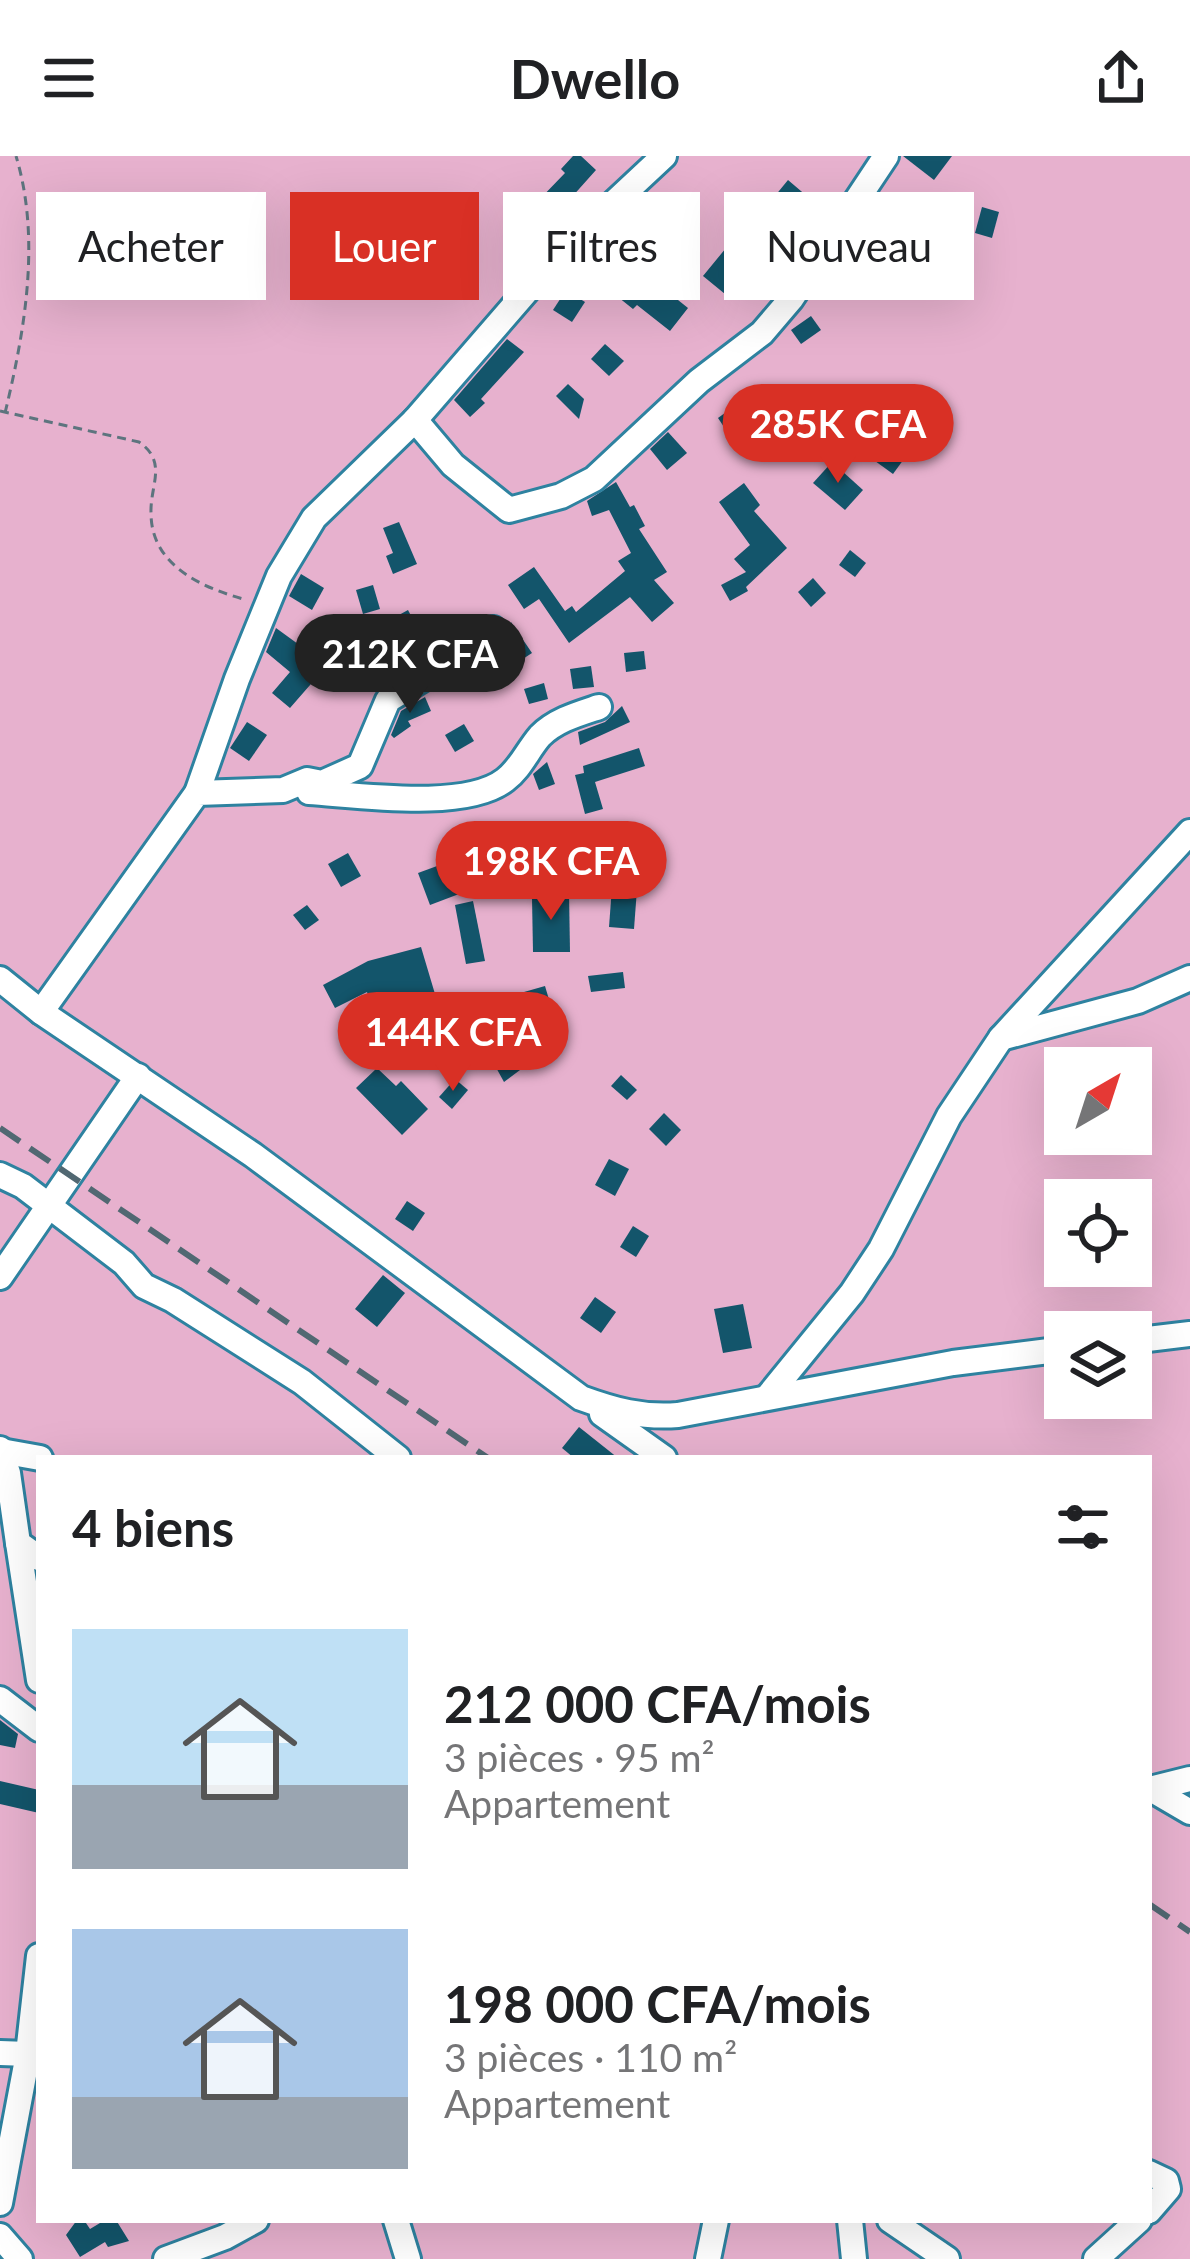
<!DOCTYPE html>
<html lang="fr">
<meta charset="utf-8">
<style>
:root{--surface:#fff;--page:#f6f6f6;--text:#202124;--muted:#757577;--accent:#d93025}
body{margin:0;font-family:Lato,sans-serif;background:var(--page);color:var(--text);height:100vh;display:flex;flex-direction:column;font-size:45px;white-space:nowrap}
*{box-sizing:border-box;margin:0}
p{font-size:39px;color:var(--muted)}
.icon{flex:none;width:66px;height:66px;fill:none;stroke:currentColor;stroke-width:2;stroke-linecap:round;stroke-linejoin:round}
.map{position:relative;flex:1;overflow:hidden}
.side{position:absolute;left:36px;top:1299px;width:1116px;height:768px;display:flex;flex-direction:column;background:var(--surface);border-radius:0px;box-shadow:0 12px 48px #0002}
.side>*{flex:none}
.guide{position:absolute;left:36px;top:36px;width:1119px;height:108px;display:flex;gap:24px}
.needle{width:78px;rotate:39deg}
.buttons{position:absolute;left:1044px;top:891px;display:grid;gap:24px}
.buttons a{display:grid;place-items:center;width:108px;height:108px;border-radius:0px;background:var(--surface);box-shadow:0 12px 48px #0002;font-size:60px}
.price{position:absolute;translate:-50% -102px;padding:0 27px;border-radius:42px;background:var(--accent);color:#fff;font-size:39px;line-height:78px;filter:drop-shadow(0 3px 6px #0008)}
.price::after{content:'';position:absolute;left:50%;top:72px;width:36px;height:27px;margin-left:-18px;background:inherit;clip-path:polygon(0 0,100% 0,50% 100%)}
.price.current{background:#222;color:#fff}
ul{padding:0;list-style:none}
li{display:flex;align-items:center;gap:36px;height:300px;padding:0 36px}
li span{display:grid;place-items:center;flex:none;width:336px;height:240px;border-radius:0px;color:#555}
li>.icon{margin-inline-start:auto}
span .icon{width:144px;height:144px;fill:#fffc;stroke-width:1}
li b{font-size:51px}
h2{display:flex;justify-content:space-between;align-items:center;height:144px;padding:0 36px;font-size:51px}
.chip{padding:0 42px;border-radius:0px;background:var(--surface);box-shadow:0 12px 48px #0002;font-size:42px;line-height:108px}
.chip.current{background:var(--accent);color:#fff}
header{display:flex;justify-content:space-between;align-items:center;height:156px;padding:0 36px;background:var(--surface);font-size:54px;font-weight:700}
.map>svg:first-child{display:block}
.green{fill:#e7b1ce;fill-rule:evenodd}
.building{fill:#13556b}
.lines{fill:none;stroke-linecap:round;stroke-linejoin:round}
.minor-casing{stroke:#2e82a0;stroke-width:30}
.path{stroke:#5d747e;stroke-width:3;stroke-dasharray:9 6;stroke-linecap:butt}
.minor{stroke:#fff;stroke-width:24}
.rail{stroke:#516872;stroke-width:6;stroke-dasharray:24 12;stroke-linecap:butt}
</style>
<header><svg class="icon" aria-label="menu" viewBox="0 0 24 24"><path d="M4 6h16M4 12h16M4 18h16"/></svg>Dwello<svg class="icon" aria-label="share" viewBox="0 0 24 24"><path d="M12 15V3M7 8l5-5 5 5M5 13v7h14v-7"/></svg></header>
<div class="map">
<svg width="1190" height="2103" viewBox="0 0 1190 2103">
<rect width="100%" height="100%" fill="#cdecf8"/>
<path class="green" d="M 0,0 L 1190,0 L 1190,2103 L 0,2103 ZM 1065,912 L 1131,912 L 1131,978 L 1065,978 ZM 1065,1044 L 1131,1044 L 1131,1110 L 1065,1110 ZM 1065,1176 L 1131,1176 L 1131,1242 L 1065,1242 ZM 39,1302 L 1149,1302 L 1149,2064 L 39,2064 Z"/>
<g class="building">
<polygon points="573,0 581,0 596,14 554,61 537,46 565,17 561,13"/>
<polygon points="903,0 952,0 934,24"/>
<polygon points="788,24 808,41 781,73 784,75 769,94 765,90 725,138 703,120 735,81 739,84"/>
<polygon points="651,49 686,78 666,104 624,72"/>
<polygon points="982,51 999,56 992,82 975,77"/>
<polygon points="899,55 925,78 908,98 899,90 886,123 856,110 868,80 857,73 864,63 888,68"/>
<polygon points="610,73 621,85 601,105 589,93"/>
<polygon points="634,120 662,143 668,136 688,152 670,175 637,149 633,153 618,141"/>
<polygon points="566,134 585,146 572,166 553,154"/>
<polygon points="811,160 821,174 801,188 791,174"/>
<polygon points="507,183 524,196 481,243 485,247 470,261 454,244"/>
<polygon points="605,188 624,205 609,220 591,203"/>
<polygon points="568,228 584,243 579,263 556,240"/>
<polygon points="829,238 909,296 893,318 813,260"/>
<polygon points="740,246 748,259 726,274 718,262"/>
<polygon points="668,276 687,297 667,314 650,293"/>
<polygon points="832,306 863,334 845,354 813,327"/>
<polygon points="616,326 630,351 634,349 645,370 639,373 667,416 654,424 674,447 652,466 630,441 569,487 539,443 524,453 508,429 534,411 565,455 572,450 576,456 625,415 618,405 631,397 609,354 592,360 587,345"/>
<polygon points="744,327 760,349 754,355 787,392 746,431 748,435 730,445 721,429 746,416 734,403 750,389 719,346"/>
<polygon points="399,366 417,408 393,418 386,400 393,397 383,372"/>
<polygon points="850,394 866,407 855,421 839,409"/>
<polygon points="301,418 324,432 312,454 289,440"/>
<polygon points="813,422 826,437 811,451 798,436"/>
<polygon points="373,429 380,453 363,458 356,434"/>
<polygon points="408,454 418,473 399,483 388,465"/>
<polygon points="511,466 532,497 512,510 499,490 508,480"/>
<polygon points="333,467 351,482 290,552 272,537 290,516 266,496 276,472 309,496"/>
<polygon points="388,485 398,508 380,516 373,492"/>
<polygon points="644,495 646,513 626,516 624,497"/>
<polygon points="591,510 594,531 573,533 570,513"/>
<polygon points="544,527 548,543 529,548 524,533"/>
<polygon points="425,541 431,555 408,565 411,570 394,582 391,579 401,555"/>
<polygon points="622,550 630,566 580,589 578,576 605,566"/>
<polygon points="247,566 267,579 249,605 230,592"/>
<polygon points="464,568 474,585 455,596 445,579"/>
<polygon points="639,592 645,610 595,626 603,653 585,658 575,619 584,617 583,610"/>
<polygon points="547,606 555,628 539,634 533,618"/>
<polygon points="348,697 361,720 341,731 328,708"/>
<polygon points="448,706 459,738 430,749 418,717"/>
<polygon points="612,731 637,733 634,773 609,771"/>
<polygon points="569,736 570,796 533,796 532,742"/>
<polygon points="473,745 485,805 466,808 455,749"/>
<polygon points="307,749 319,764 305,774 293,759"/>
<polygon points="421,791 435,838 373,855 367,836 335,852 323,829 368,805"/>
<polygon points="623,816 625,832 591,836 588,820"/>
<polygon points="545,830 560,881 507,896 520,914 504,926 471,866 512,846 510,840"/>
<polygon points="377,912 396,930 401,925 428,953 402,979 356,932"/>
<polygon points="621,919 637,934 627,944 611,930"/>
<polygon points="455,923 468,934 452,953 439,941"/>
<polygon points="664,957 681,974 666,990 649,973"/>
<polygon points="609,1003 629,1013 615,1040 595,1029"/>
<polygon points="407,1045 425,1057 413,1075 395,1063"/>
<polygon points="633,1070 649,1080 636,1101 620,1091"/>
<polygon points="383,1119 405,1137 377,1171 355,1153"/>
<polygon points="595,1141 616,1156 601,1177 580,1162"/>
<polygon points="743,1148 752,1192 723,1197 714,1153"/>
<polygon points="579,1271 618,1302 574,1302 562,1292"/>
<polygon points="0,1564 18,1578 15,1592 0,1589"/>
<polygon points="0,1625 39,1634 39,1657 0,1648"/>
<polygon points="77,2064 84,2064 90,2073 105,2064 116,2064 129,2085 108,2091 105,2086 80,2101 66,2079"/>
</g>
<g class="lines">
<defs>
<g id="minor">
<polyline points="415,264 453,309 509,354 561,340 594,323 699,225 762,177 791,143 886,0"/>
<path d="M 309,636 C 358,639 465,655 505,624 C 521,612 527,595 540,580 C 556,564 578,558 599,551"/>
<polyline points="197,637 237,523 279,420 314,362 415,264 558,99 664,0"/>
<path d="M 0,823 L 41,856 L 253,999 L 581,1242 C 614,1254 642,1262 678,1259 L 953,1207 L 1065,1193"/>
<polyline points="41,856 197,637 283,634 307,624 322,627 360,610 388,544 462,499 493,473"/>
<polyline points="1001,882 1138,845 1190,822"/>
<polyline points="0,1019 23,1030 124,1107 144,1130 173,1144 302,1226 398,1302"/>
<polyline points="0,1121 138,920"/>
<polyline points="1131,1185 1190,1178"/>
<polyline points="769,1239 852,1137 881,1093 949,960 1001,882 1190,676"/>
<polyline points="602,1258 664,1302"/>
<polyline points="0,1293 8,1317 18,1387 39,1402"/>
<polyline points="1,1295 40,1302"/>
<polyline points="18,1387 39,1524"/>
<polyline points="0,1543 39,1573"/>
<polyline points="1149,1632 1190,1656"/>
<polyline points="1150,1633 1190,1623"/>
<polyline points="0,1897 28,1898"/>
<polyline points="1149,2017 1166,2025 1168,2033 1149,2055"/>
<polyline points="0,2047 28,1898 39,1800"/>
<polyline points="396,2064 408,2103"/>
<polyline points="850,2064 854,2103"/>
<polyline points="890,2064 947,2103"/>
<polyline points="0,2080 20,2103"/>
<polyline points="166,2103 225,2081 256,2064"/>
<polyline points="708,2103 716,2064"/>
<polyline points="1096,2103 1139,2064"/>
</g>
</defs>
<use href="#minor" class="minor-casing"/>
<g class="path">
<path d="M 0,255 L 139,286 C 168,306 150,329 151,357 C 151,409 201,431 243,443"/>
<path d="M 5,257 C 25,174 41,83 16,0"/>
</g>
<use href="#minor" class="minor"/>
<g class="rail">
<polyline points="0,972 488,1302"/>
<polyline points="1149,1748 1190,1776"/>
</g>
</g>
</svg>
<div class="buttons">
<a><svg class="needle" viewBox="-14 -14 28 28"><path d="M0-13l5 13h-10z" fill="#e53935"/><path d="M0 13l5-13h-10z" fill="#757577"/></svg></a>
<a><svg class="icon" aria-label="locate" viewBox="0 0 24 24"><circle cx="12" cy="12" r="6"/><path d="M12 2v4M12 18v4M2 12h4M18 12h4"/></svg></a>
<a><svg class="icon" aria-label="layers" viewBox="0 0 24 24"><path d="M12 4l9 5-9 5-9-5zM3 14l9 5 9-5"/></svg></a>
</div>
<b class="price" style="left:838px;top:330px">285K CFA</b>
<b class="price current" style="left:410px;top:560px">212K CFA</b>
<b class="price" style="left:551px;top:767px">198K CFA</b>
<b class="price" style="left:453px;top:938px">144K CFA</b>
<div class="guide">
<a class="chip">Acheter</a>
<a class="chip current">Louer</a>
<a class="chip">Filtres</a>
<a class="chip">Nouveau</a>
</div>
<section class="side">
<h2>4 biens<svg class="icon" aria-label="filters" viewBox="0 0 24 24"><path d="M4 7h16M4 17h16"/><circle cx="9" cy="7" r="2"/><circle cx="15" cy="17" r="2"/></svg></h2>
<ul>
<li><span style="background:linear-gradient(#bfe0f5 65%,#9aa5b1 0)"><svg class="icon" aria-label="home" viewBox="0 0 24 24"><path d="M3 11l9-7 9 7M6 9v11h12V9"/></svg></span><div><b>212 000 CFA/mois</b><p>3 pièces · 95 m²</p><p>Appartement</p></div></li>
<li><span style="background:linear-gradient(#a9c7e8 70%,#9aa5b1 0)"><svg class="icon" aria-label="home" viewBox="0 0 24 24"><path d="M3 11l9-7 9 7M6 9v11h12V9"/></svg></span><div><b>198 000 CFA/mois</b><p>3 pièces · 110 m²</p><p>Appartement</p></div></li>
</ul>
</section>
</div>
